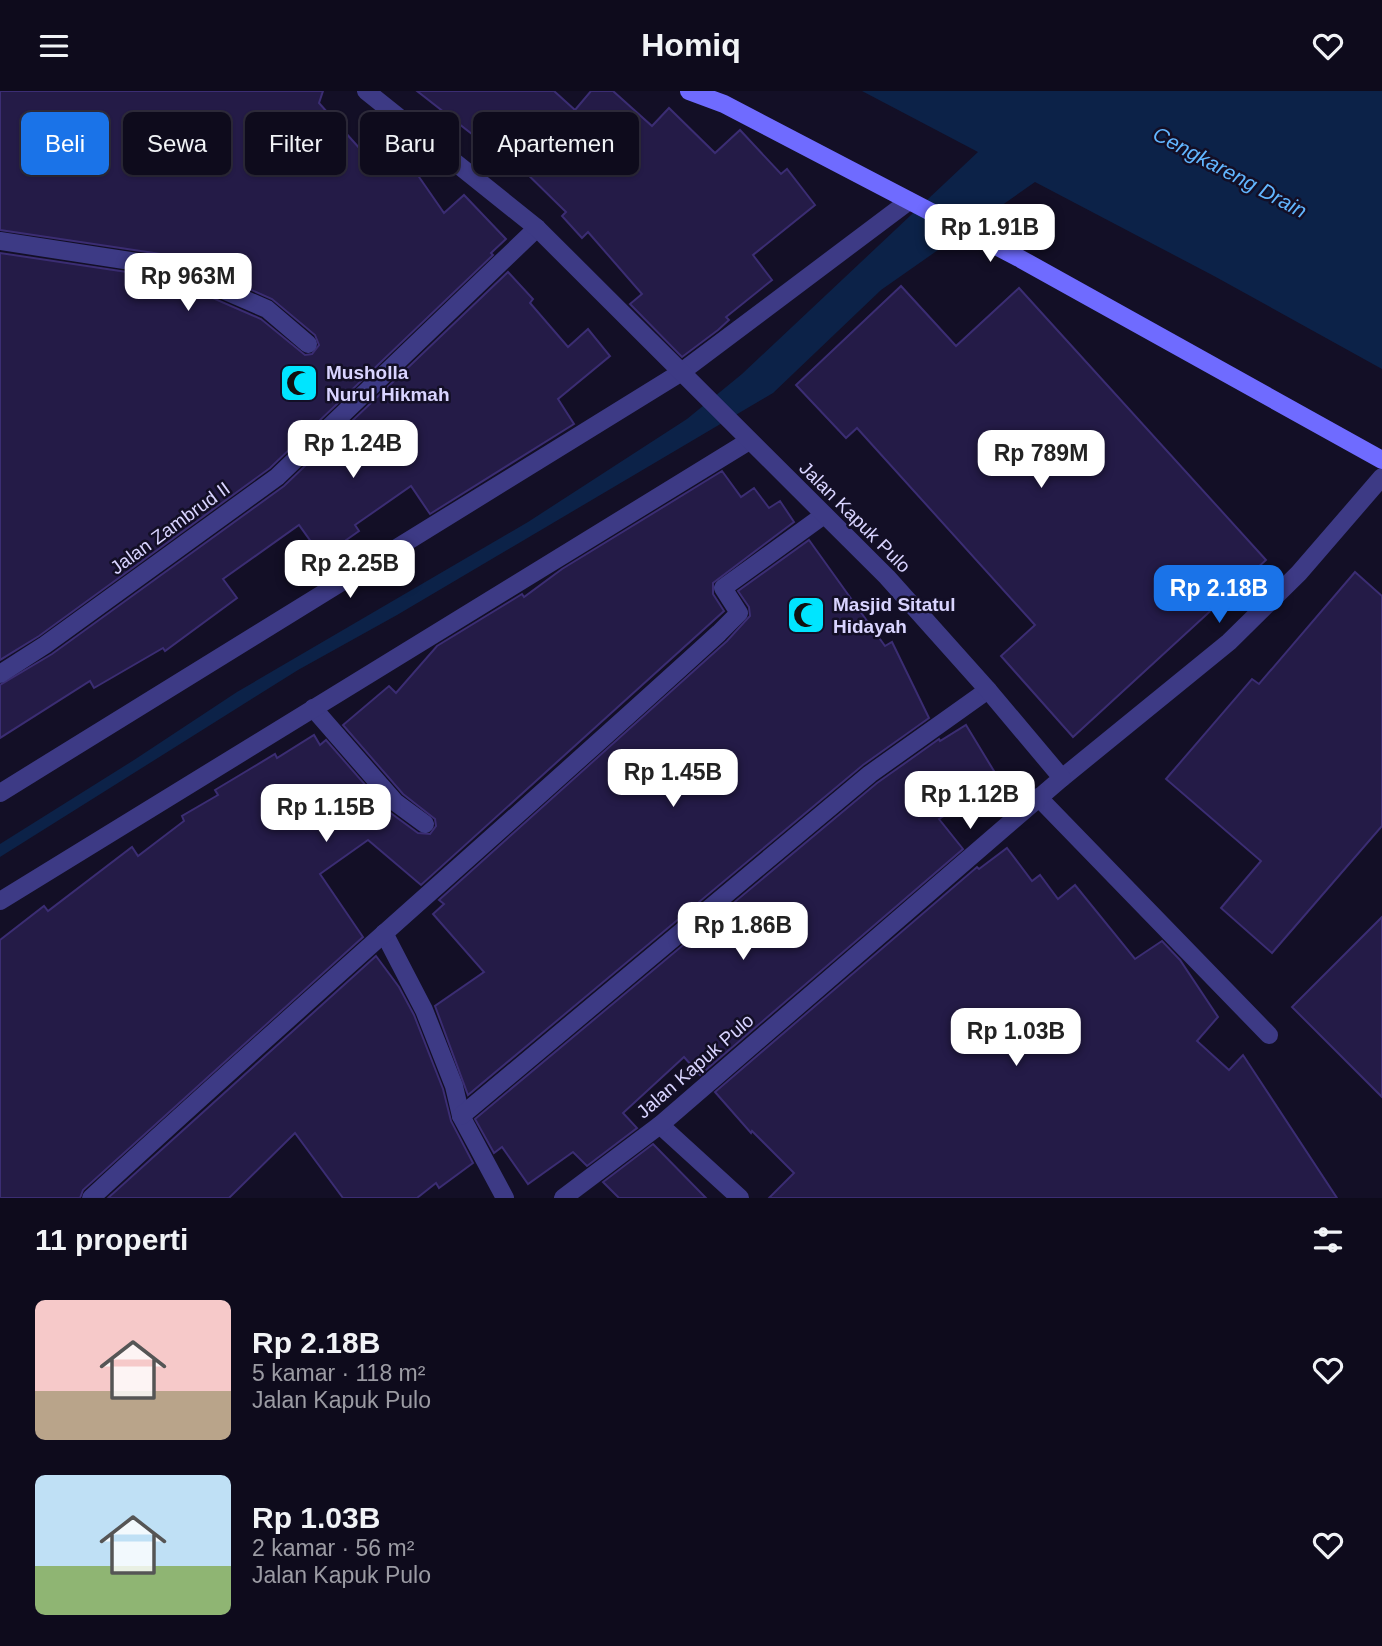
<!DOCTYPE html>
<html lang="id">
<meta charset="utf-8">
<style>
:root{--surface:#0e0b1c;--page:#1c1929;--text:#f1f3f6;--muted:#9b9ba3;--line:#2e2b3b;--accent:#1a73e8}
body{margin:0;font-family:Arial,sans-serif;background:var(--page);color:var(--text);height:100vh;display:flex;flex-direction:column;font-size:26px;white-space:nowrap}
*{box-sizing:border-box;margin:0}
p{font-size:23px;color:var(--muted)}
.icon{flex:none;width:38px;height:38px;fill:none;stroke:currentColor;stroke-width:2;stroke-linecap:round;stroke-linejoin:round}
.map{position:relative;height:1107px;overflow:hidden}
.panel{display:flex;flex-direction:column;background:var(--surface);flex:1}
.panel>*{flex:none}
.hud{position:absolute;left:21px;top:21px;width:700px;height:63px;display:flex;gap:14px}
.price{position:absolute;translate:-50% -60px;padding:0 16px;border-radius:14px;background:#fff;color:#222;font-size:23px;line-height:46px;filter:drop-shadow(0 2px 4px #0008)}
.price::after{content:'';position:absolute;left:50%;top:42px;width:21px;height:16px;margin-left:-10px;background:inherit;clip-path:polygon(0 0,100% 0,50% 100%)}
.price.selected{background:var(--accent);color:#fff}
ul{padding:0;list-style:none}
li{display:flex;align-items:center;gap:21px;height:175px;padding:0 35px}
li span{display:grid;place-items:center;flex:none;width:196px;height:140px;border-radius:10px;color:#555}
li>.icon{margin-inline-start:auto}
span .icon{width:84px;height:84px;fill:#fffc;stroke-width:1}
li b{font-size:30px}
h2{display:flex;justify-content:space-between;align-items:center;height:84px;padding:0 35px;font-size:30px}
.chip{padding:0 24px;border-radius:10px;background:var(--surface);box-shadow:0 2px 5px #0004,0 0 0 2px var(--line);font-size:24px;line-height:63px}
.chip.selected{background:var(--accent);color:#fff}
header{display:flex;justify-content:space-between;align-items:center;height:91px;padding:0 35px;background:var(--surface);font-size:32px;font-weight:600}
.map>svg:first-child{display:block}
.water{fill:#0c2248}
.building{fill:#241b47;stroke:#3b2d73;stroke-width:2}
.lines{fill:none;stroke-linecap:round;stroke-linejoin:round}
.service{stroke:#3d3a85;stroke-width:18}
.minor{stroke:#3d3a85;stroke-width:18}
.tertiary{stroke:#3d3a85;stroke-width:18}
.secondary{stroke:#6f6bff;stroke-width:18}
.labels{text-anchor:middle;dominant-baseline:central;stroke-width:5;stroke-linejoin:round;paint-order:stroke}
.poi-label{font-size:19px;font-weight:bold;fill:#d9d4ff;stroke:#130f26;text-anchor:start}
.street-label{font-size:19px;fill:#d9d4ff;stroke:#130f26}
.water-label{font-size:21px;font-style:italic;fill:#62b6ff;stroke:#130f26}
</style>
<header><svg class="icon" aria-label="menu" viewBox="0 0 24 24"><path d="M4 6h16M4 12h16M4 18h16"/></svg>Homiq<svg class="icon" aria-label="heart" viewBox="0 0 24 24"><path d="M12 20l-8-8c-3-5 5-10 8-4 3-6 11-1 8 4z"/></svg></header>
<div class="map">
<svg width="1382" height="1107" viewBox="0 0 1382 1107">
<rect width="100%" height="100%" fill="#130f26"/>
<polygon class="water" points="862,0 1382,0 1382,278 1214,185 1035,91 881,199 773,302 397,524 298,579 0,766 0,753 134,669 237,601 528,431 687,328 742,283 978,61"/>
<g class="building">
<polygon points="0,0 323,0 319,12 361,59 389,33 421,58 408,70 444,122 464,104 506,148 491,162 493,164 270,377 39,545 0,569 0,162 167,187 261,228 305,264 312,263 319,254 315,244 272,208 174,165 0,139"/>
<polygon points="417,0 554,0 575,19 591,0 613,0 652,35 669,17 715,62 740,39 781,83 787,78 815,114 753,164 772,189 726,226 729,229 718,239 682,266 630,213 642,203 588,141 582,147 562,125 566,121 512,68 509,72"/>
<polygon points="508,181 533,208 530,212 568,256 588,238 610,265 558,308 574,333 430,423 411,395 355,434 359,440 322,466 299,434 223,488 237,507 165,560 163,557 94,597 90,590 0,647 0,594 52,563 284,395"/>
<polygon points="901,195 956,255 1019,197 1266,469 1073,646 1001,565 1035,534 857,337 846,347 796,294"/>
<polygon points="722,380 741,406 754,397 769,417 780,410 794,431 713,492 713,503 724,520 421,794 368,749 320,783 363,846 83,1099 80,1107 0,1107 0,849 44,815 48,820 132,756 138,765 184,730 182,725 218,704 215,699 275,663 277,667 314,644 320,654 326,649 388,720 418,742 430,743 436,735 435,728 403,703 343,634 389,595 396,602 437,555 522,503 524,506 562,478"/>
<polygon points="809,449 885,555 892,551 929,627 863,674 468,1004 435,915 484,881 433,823 444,813 439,809 727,550 750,525 749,516 738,500"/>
<polygon points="1355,481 1382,505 1382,735 1272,862 1221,817 1261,770 1166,688 1252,588 1259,593"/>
<polygon points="966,634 1000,690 939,728 963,758 700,984 684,966 623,1022 637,1037 587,1075 573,1061 528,1093 502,1056 494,1062 475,1028 877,692 939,648 940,650"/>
<polygon points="1007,757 1032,790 1040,784 1058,808 1075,794 1135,868 1162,850 1180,869 1218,926 1197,950 1229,979 1243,964 1337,1107 769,1107 794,1082 752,1040 751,1042 715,1001 977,776 979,778"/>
<polygon points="1382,826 1382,1006 1292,916"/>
<polygon points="376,865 399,896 414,924 443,998 451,1030 473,1072 439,1097 436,1092 417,1107 343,1107 295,1042 229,1107 108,1107"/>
<polygon points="653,1053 706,1107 619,1107 603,1091"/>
</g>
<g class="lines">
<g class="service">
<polyline points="1038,706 1269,944"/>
<polyline points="660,1034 740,1107"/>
</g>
<g class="minor">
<polyline points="0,150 170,176 267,218 308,253"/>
<polyline points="0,583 45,554 277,386 537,137"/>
<polyline points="313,617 395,711 425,733"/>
<polyline points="1062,687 1229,551 1299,482 1382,386"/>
<polyline points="0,702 680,282 909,110"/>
<polyline points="0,810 749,350"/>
<polyline points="384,842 424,919 454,995 461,1025 505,1107"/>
<polyline points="461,1025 870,683 988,599"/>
<path d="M 91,1107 C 298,916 511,732 719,542 L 739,522 L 723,497 L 824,424"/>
</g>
<polyline class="tertiary" points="366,0 537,137 887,486 988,599 1062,687 660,1034 563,1107"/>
<polyline class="secondary" points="689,0 724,13 1019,167 1382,369"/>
</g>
<defs>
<symbol id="mosque-square" viewBox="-11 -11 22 22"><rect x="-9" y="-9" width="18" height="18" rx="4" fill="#00e5ff" stroke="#130f26"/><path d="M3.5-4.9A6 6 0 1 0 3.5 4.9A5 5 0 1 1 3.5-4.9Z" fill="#111"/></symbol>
</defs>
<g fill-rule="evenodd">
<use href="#mosque-square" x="277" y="270" width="44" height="44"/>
<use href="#mosque-square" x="784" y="502" width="44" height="44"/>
</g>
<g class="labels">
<g class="poi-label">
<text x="326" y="281">Musholla<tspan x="326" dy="22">Nurul Hikmah</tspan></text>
<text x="833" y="513">Masjid Sitatul<tspan x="833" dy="22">Hidayah</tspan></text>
</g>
<g class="street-label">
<text transform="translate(855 426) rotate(45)">Jalan Kapuk Pulo</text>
<text transform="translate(170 437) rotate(-36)">Jalan Zambrud II</text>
<text transform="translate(695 975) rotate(-41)">Jalan Kapuk Pulo</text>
</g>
<g class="water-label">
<text transform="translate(1230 81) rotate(28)">Cengkareng Drain</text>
</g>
</g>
</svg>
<b class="price" style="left:990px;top:173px">Rp 1.91B</b>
<b class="price" style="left:188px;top:222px">Rp 963M</b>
<b class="price" style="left:353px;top:389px">Rp 1.24B</b>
<b class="price" style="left:1041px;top:399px">Rp 789M</b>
<b class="price" style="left:350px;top:509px">Rp 2.25B</b>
<b class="price selected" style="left:1219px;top:534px">Rp 2.18B</b>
<b class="price" style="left:673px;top:718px">Rp 1.45B</b>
<b class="price" style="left:970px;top:740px">Rp 1.12B</b>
<b class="price" style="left:326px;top:753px">Rp 1.15B</b>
<b class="price" style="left:743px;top:871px">Rp 1.86B</b>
<b class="price" style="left:1016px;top:977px">Rp 1.03B</b>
<div class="hud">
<a class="chip selected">Beli</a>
<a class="chip">Sewa</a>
<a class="chip">Filter</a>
<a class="chip">Baru</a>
<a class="chip">Apartemen</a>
</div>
</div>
<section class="panel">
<h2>11 properti<svg class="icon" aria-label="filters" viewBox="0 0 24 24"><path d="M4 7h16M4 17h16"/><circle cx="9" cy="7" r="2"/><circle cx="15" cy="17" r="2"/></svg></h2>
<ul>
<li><span style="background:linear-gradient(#f6c9c9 65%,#b9a48a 0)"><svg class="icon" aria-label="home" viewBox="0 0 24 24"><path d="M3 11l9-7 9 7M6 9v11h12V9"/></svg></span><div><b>Rp 2.18B</b><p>5 kamar · 118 m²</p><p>Jalan Kapuk Pulo</p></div><svg class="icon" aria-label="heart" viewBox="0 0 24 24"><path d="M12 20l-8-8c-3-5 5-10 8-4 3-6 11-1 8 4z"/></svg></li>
<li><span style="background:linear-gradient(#bfe0f5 65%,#8fb573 0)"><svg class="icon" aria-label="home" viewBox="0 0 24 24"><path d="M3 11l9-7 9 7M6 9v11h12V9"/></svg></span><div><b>Rp 1.03B</b><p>2 kamar · 56 m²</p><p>Jalan Kapuk Pulo</p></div><svg class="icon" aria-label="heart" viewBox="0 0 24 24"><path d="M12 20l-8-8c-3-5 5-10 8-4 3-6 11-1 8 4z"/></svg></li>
</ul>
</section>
